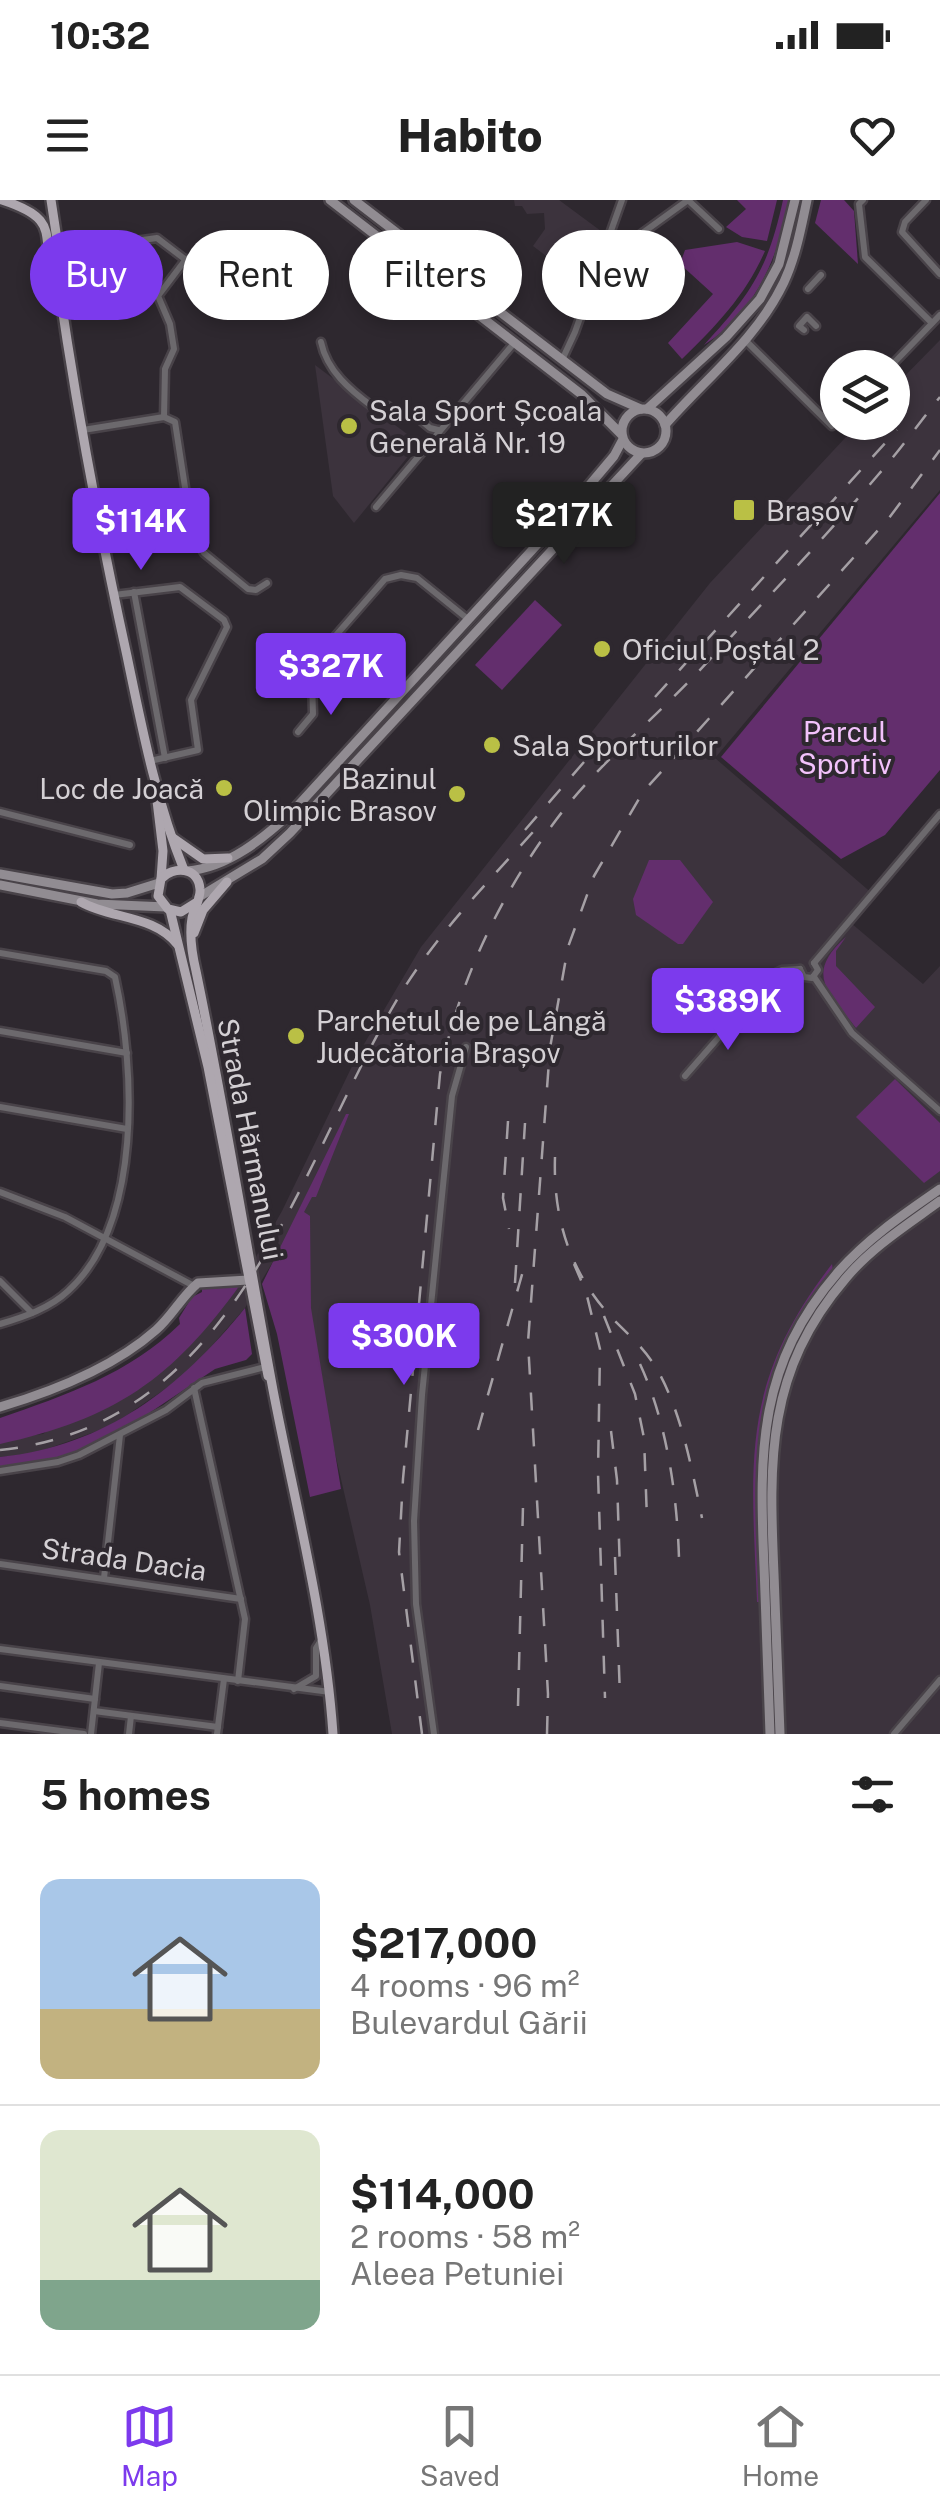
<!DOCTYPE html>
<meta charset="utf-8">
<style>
:root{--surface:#fff;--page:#f6f6f6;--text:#222;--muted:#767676;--line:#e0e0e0;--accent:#7c3aed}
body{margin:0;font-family:"Public Sans",sans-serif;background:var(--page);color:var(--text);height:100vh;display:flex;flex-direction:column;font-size:38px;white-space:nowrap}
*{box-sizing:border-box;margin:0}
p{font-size:32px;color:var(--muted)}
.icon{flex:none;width:55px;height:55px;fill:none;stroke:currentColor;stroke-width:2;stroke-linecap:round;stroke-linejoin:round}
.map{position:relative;height:1534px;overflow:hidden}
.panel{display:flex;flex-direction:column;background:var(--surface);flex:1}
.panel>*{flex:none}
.banner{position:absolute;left:30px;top:30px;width:880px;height:90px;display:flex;gap:20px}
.fabs{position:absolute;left:820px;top:150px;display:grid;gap:20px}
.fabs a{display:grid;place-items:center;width:90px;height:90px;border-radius:50%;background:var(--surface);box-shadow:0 5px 15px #0003;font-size:50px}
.price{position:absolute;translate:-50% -85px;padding:0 22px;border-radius:10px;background:var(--accent);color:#fff;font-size:32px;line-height:65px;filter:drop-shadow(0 2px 5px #0008)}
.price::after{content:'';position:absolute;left:50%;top:60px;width:30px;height:22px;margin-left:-15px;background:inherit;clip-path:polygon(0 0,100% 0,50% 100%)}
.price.selected{background:#222;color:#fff}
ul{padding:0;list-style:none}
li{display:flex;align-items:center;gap:30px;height:250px;padding:0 40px}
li+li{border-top:2px solid var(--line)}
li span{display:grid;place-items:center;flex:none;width:280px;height:200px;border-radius:20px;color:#555}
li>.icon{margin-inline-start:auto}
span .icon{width:120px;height:120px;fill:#fffc;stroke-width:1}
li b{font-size:42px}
h2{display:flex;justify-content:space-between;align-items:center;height:120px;padding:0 40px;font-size:42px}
.tag{padding:0 35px;border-radius:45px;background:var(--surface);box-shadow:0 5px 15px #0003;font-size:35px;line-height:90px}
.tag.selected{background:var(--accent);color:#fff}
.status{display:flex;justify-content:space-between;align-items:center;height:70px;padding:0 50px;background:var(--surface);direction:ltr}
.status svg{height:28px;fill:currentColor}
header{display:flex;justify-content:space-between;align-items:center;height:130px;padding:0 40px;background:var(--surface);font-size:45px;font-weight:800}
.dock{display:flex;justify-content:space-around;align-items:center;height:140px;border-top:2px solid var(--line);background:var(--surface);font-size:28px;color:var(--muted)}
.dock a{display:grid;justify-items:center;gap:5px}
.dock .selected{color:var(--accent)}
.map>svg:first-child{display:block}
.built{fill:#3c333d}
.green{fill:#632e6d}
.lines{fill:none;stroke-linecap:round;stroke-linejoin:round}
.street-casing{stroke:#494349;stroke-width:11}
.secondary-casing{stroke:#494349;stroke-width:14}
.primary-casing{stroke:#494349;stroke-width:14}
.street{stroke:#6c696d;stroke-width:6}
.secondary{stroke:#918c92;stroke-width:9}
.primary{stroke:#aea7af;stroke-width:9}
.rail{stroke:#a5a0a5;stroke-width:2.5;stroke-dasharray:18 18;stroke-linecap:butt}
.poi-dot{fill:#bac045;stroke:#2e282f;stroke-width:4}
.labels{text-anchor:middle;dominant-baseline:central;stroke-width:8;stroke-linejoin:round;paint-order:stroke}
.poi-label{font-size:28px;fill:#d4d0d4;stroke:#2e282f;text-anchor:start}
.park-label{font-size:28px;fill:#f3c2fc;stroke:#2e282f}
.street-label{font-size:28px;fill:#d4d0d4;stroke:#2e282f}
</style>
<div class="status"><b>10:32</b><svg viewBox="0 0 49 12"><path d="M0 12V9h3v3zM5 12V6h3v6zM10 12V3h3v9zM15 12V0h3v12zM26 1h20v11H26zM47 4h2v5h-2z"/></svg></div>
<header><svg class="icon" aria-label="menu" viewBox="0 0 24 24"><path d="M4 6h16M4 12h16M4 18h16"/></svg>Habito<svg class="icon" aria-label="heart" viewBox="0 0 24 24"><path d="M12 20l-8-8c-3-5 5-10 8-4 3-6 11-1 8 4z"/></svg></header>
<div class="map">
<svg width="940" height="1534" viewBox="0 0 940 1534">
<rect width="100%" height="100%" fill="#2e282f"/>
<g class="built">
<polygon points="514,0 559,0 605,34 579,81 533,46 545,29 544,13 527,14 522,6 515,6"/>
<polygon points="940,140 940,290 715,558 874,695 851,723 923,784 940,766 940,1534 392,1534 370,1405 329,1227 301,1064 300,1017 245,1108 187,1174 111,1226 75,1239 32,1254 0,1257 0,1239 43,1234 240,1085 282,1011 357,856 421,747 710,383 859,223 892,222 893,188"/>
<polygon points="315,165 419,243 354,323 333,296"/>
</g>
<g class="green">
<polygon points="737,0 777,0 767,41 742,37 726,27 746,9"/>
<path d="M 783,0 L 790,0 C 777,59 756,112 704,145 C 751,94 768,69 783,0 Z"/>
<polygon points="821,0 844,0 854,11 858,64 815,23"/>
<path d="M 737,42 L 765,51 C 746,95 716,126 682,159 L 668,143 L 713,94 L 680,64 L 685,50 Z"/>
<polygon points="940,293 940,570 885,635 841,659 721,557"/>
<polygon points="535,400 562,425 502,490 475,465"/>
<polygon points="649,660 680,660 713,702 683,744 678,744 636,715 633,699"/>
<path d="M 846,737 L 836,751 L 836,766 L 875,807 L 856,828 C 828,792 804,774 846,737 Z"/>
<polygon points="895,879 940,923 940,971 924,983 856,917"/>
<polygon points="346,914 349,914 316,997 312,997 304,1012 310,1016 311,1108 341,1289 310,1297 277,1134 262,1084"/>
<path d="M 832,1064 L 833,1071 C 745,1184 755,1268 763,1402 L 757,1402 C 751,1260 740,1183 832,1064 Z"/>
<path d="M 240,1085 C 172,1179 115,1219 0,1244 L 0,1218 C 66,1195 129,1174 180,1124 L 179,1118 L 192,1097 L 202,1092 L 202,1087 Z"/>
<path d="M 245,1108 L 252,1154 L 246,1160 L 215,1169 L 109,1240 L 57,1261 L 0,1270 L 0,1257 C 106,1246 180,1188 245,1108 Z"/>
</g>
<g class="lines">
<defs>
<g id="street">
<polyline points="863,0 859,4 865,57 932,123"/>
<polyline points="926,0 905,22 902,32 940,74"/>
<polyline points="49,53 157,38 245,105 255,105 289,97"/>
<polyline points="601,63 688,0 719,29"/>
<polyline points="808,89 821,75"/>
<polyline points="804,130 799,126 807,117 816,126"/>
<polyline points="745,140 832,226 838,220"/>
<path d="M 321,142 C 327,171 350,190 373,207 L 388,206 L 404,217 L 412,213 L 430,228 L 438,230"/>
<polyline points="562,160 575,132 622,0"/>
<polyline points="889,168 940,115"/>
<polyline points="164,217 165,169 174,149 170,124 158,96 186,59"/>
<polyline points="83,230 164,217 175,222 192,333 204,353 248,389 256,390 267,383"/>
<polyline points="376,307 515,142"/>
<polyline points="134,392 165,558"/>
<polyline points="114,395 180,387 224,420 227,427 191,500 198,550 150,561"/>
<polyline points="298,532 313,514 312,479 324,449 385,379 401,375 417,378 469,420"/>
<polyline points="0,612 130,645"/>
<path d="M 0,753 L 106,771 L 115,777 C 135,867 143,1023 68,1091 C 50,1108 24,1117 0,1124"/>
<polyline points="814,763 940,614"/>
<polyline points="800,769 804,777 812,778 818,770 814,763"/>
<polyline points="814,777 852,833 940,911"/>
<polyline points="0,831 127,853"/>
<polyline points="685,876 774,774 782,770 800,769"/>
<polyline points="0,907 127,929"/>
<polyline points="0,992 65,1017 194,1086"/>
<polyline points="0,1081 32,1113"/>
<polyline points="194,1188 245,1419 238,1481"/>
<polyline points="0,1271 58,1262 79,1255 166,1210 202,1183 265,1167"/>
<polyline points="0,1364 241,1399"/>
<polyline points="104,1378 120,1235"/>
<polyline points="0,1449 330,1492"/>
<polyline points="0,1486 95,1499"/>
<polyline points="294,1489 316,1476 316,1448 323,1437"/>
<polyline points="94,1511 218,1527"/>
<polyline points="0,1523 84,1534"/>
<polyline points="91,1534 99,1463"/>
<polyline points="129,1534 131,1516"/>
<polyline points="217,1534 224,1479"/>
<polyline points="434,1534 416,1404 414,1321 422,1195 452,896 466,847"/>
<polyline points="894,1534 940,1480"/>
</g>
<g id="secondary">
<polyline points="330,0 581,194 621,234"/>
<polyline points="354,0 607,194 641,209"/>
<circle cx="644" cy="231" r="22"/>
<polyline points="647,209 726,137 760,99 779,64 795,0"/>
<path d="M 665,225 C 706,178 757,139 784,82 C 796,56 801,28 807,0"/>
<path d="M 187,671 C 228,668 264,638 293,611 L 566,313 L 614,256 L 622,241"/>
<polyline points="0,674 112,694 127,693 159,683"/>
<polyline points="0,685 97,704 166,707"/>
<polyline points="199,697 262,659 290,633 641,254"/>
<path d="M 0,1207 C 54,1191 113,1168 156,1130 C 172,1116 182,1096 198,1083 L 248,1080"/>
<path d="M 770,1534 C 768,1478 766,1422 764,1366 C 759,1250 758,1164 839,1071 C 868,1038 904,1014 940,989"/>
<path d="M 780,1534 C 778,1481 776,1427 774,1374 C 769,1260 766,1171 846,1078 C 872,1047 907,1025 940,1001"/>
</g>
<g id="primary">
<path d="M 2,0 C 69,22 34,38 59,87 C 77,211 100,333 127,456 C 142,528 156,601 184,670"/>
<polyline points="51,0 62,72 59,87"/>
<polyline points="157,601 163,651 161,679"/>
<polyline points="173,638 203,659 228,658"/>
<path d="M 81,702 C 111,719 154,715 177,744"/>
<path d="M 197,702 L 181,712 L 168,709 L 158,696 L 161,679 C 173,666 198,666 200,689 C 201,698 194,709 192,718 C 189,735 192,754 196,771 C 225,910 247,1050 273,1190 C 295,1304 325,1417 333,1534"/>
<polyline points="170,710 208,867 268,1176"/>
<polyline points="194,733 203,710 227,682"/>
</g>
</defs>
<use href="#street" class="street-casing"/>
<use href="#secondary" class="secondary-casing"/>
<use href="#primary" class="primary-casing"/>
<use href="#street" class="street"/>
<use href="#secondary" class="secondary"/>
<use href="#primary" class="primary"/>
<g class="rail">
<polyline points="655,497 897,230"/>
<polyline points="525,630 591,554"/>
<polyline points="508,921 503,998 509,1029"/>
<path d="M 555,957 C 553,1019 570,1073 613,1119 C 630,1136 646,1150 658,1171 C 682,1214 692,1270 702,1318"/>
<polyline points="574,1064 586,1092 600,1149 598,1273 605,1498"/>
<polyline points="515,1083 525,923"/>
<polyline points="604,1116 635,1194 644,1238 647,1319"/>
<path d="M 640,1164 C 667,1223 677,1294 679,1358"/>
<polyline points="478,1230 523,1071"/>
<polyline points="611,1231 617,1280 620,1371"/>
<path d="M 0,1250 C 239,1225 296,967 401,793 C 440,730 492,678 541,623"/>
<polyline points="615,1357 620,1497"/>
<polyline points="518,1506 523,1306"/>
<path d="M 422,1534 L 399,1352 L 403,1279 L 440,874 C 459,781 499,697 556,620 C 597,565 652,521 698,472 C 759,407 821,342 878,275 C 900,250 919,223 940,197"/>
<polyline points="547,1534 548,1494 528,1142 550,848 568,747 594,676 643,592 889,318 940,250"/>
</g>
</g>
<g class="poi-dot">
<circle cx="349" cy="226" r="10"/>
<rect x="732" y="298" width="24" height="24" rx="5"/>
<circle cx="602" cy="449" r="10"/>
<circle cx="492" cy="545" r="10"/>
<circle cx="224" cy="588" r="10"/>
<circle cx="457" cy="594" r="10"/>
<circle cx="296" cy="836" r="10"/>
</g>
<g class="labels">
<g class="poi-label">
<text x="369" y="210">Sala Sport Școala<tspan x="369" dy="32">Generală Nr. 19</tspan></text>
<text x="766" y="310">Brașov</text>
<text x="622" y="449">Oficiul Poștal 2</text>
<text x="512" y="545">Sala Sporturilor</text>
<text x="437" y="578" text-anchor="end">Bazinul<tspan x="437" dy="32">Olimpic Brasov</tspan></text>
<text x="204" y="588" text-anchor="end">Loc de Joacă</text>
<text x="316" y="820">Parchetul de pe Lângă<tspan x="316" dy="32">Judecătoria Brașov</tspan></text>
</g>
<g class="park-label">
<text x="845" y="531">Parcul<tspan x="845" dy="32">Sportiv</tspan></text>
</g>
<g class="street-label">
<text transform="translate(251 939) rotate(79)">Strada Hărmanului</text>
<text transform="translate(124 1359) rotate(8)">Strada Dacia</text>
</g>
</g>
</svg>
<div class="fabs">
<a><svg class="icon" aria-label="layers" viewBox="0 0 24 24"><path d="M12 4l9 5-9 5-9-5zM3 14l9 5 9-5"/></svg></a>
</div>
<b class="price selected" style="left:564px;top:367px">$217K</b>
<b class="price" style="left:141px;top:373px">$114K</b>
<b class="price" style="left:331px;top:518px">$327K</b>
<b class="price" style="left:728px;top:853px">$389K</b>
<b class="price" style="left:404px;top:1188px">$300K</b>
<div class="banner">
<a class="tag selected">Buy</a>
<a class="tag">Rent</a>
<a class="tag">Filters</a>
<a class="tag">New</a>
</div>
</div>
<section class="panel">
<h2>5 homes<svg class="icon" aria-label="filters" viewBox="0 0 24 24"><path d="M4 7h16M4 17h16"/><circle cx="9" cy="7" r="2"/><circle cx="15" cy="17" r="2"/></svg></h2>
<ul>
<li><span style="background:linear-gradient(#a9c7e8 65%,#c2b280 0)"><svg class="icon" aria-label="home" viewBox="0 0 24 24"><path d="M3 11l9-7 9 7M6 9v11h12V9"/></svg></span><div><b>$217,000</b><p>4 rooms · 96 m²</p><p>Bulevardul Gării</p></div></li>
<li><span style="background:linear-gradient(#dfe7d0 75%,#7fa58c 0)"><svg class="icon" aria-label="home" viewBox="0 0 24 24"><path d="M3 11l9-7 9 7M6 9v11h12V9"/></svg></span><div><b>$114,000</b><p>2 rooms · 58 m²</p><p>Aleea Petuniei</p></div></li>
</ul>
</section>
<nav class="dock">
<a class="selected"><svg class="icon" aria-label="map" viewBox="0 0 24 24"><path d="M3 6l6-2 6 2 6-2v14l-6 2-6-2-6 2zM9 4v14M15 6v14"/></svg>Map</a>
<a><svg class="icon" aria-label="saved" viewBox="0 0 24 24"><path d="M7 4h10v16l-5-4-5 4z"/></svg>Saved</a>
<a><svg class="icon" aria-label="home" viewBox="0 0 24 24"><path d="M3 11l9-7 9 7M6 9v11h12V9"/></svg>Home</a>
</nav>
